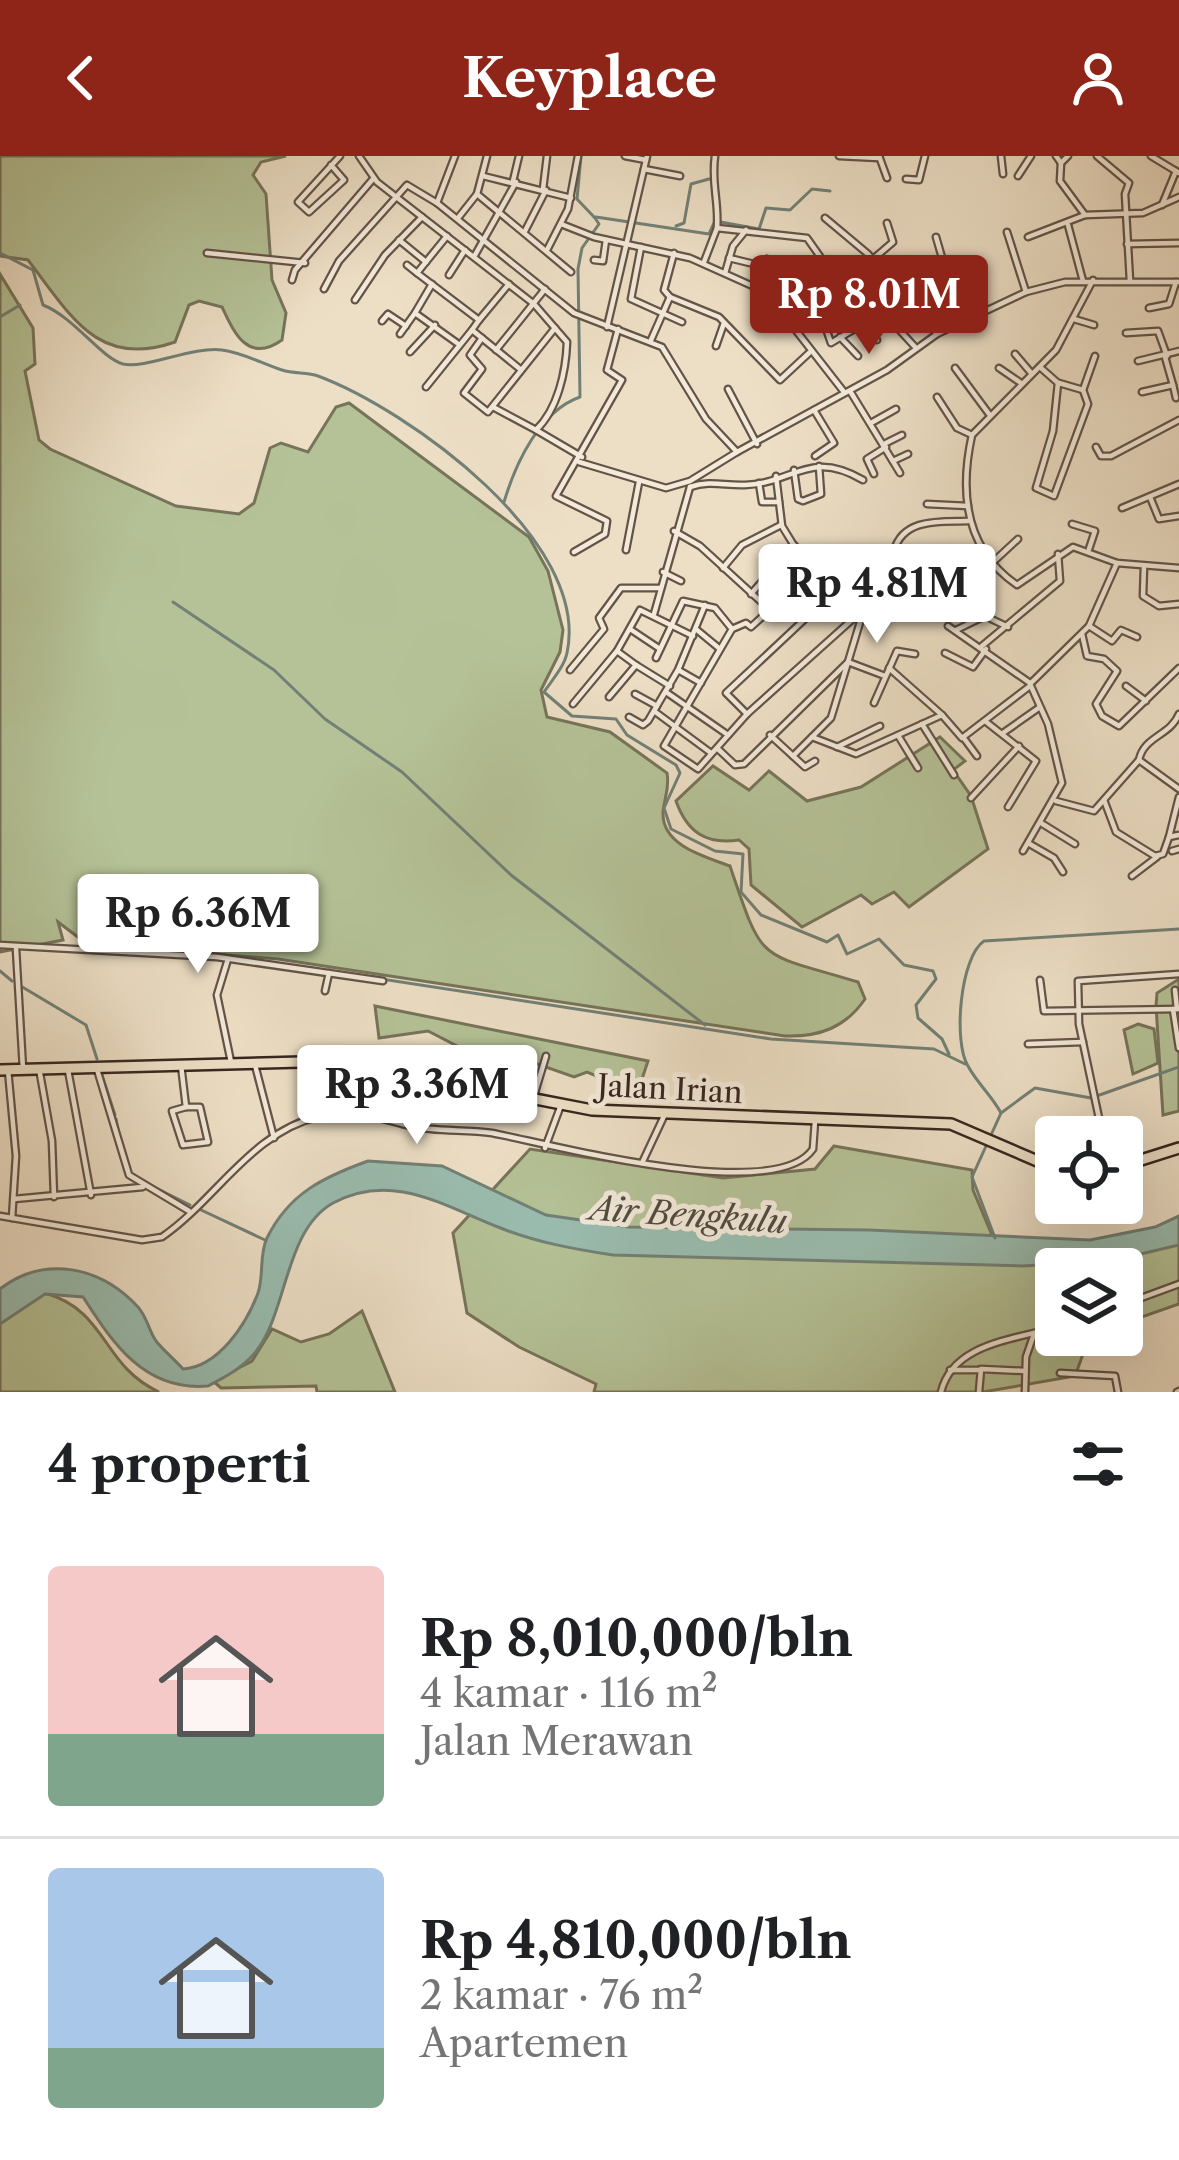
<!DOCTYPE html>
<html lang="id">
<meta charset="utf-8">
<style>
:root{--surface:#fff;--page:#f2f2f2;--text:#202124;--muted:#757577;--line:#e0e0e0;--accent:#8f2418}
body{margin:0;font-family:"Libre Caslon Text",serif;background:var(--page);color:var(--text);height:100vh;display:flex;flex-direction:column;font-size:45px;white-space:nowrap}
*{box-sizing:border-box;margin:0}
p{font-size:39px;color:var(--muted)}
.icon{flex:none;width:66px;height:66px;fill:none;stroke:currentColor;stroke-width:2;stroke-linecap:round;stroke-linejoin:round}
.map{position:relative;height:1236px;overflow:hidden}
.drawer{display:flex;flex-direction:column;background:var(--surface);flex:1}
.drawer>*{flex:none}
.controls{position:absolute;left:1035px;top:960px;display:grid;gap:24px}
.controls a{display:grid;place-items:center;width:108px;height:108px;border-radius:12px;background:var(--surface);box-shadow:0 12px 48px #0002;font-size:60px}
.price{position:absolute;translate:-50% -102px;padding:0 27px;border-radius:12px;background:#fff;color:#222;font-size:39px;line-height:78px;filter:drop-shadow(0 3px 6px #0008)}
.price::after{content:'';position:absolute;left:50%;top:72px;width:36px;height:27px;margin-left:-18px;background:inherit;clip-path:polygon(0 0,100% 0,50% 100%)}
.price.active{background:var(--accent);color:#fff}
ul{padding:0;list-style:none}
li{display:flex;align-items:center;gap:36px;height:300px;padding:0 48px}
li+li{border-top:3px solid var(--line)}
li span{display:grid;place-items:center;flex:none;width:336px;height:240px;border-radius:12px;color:#555}
li>.icon{margin-inline-start:auto}
span .icon{width:144px;height:144px;fill:#fffc;stroke-width:1}
li b{font-size:51px}
h2{display:flex;justify-content:space-between;align-items:center;height:144px;padding:0 48px;font-size:51px}
header{display:flex;justify-content:space-between;align-items:center;height:156px;padding:0 48px;background:var(--accent);color:#fff;font-size:54px;font-weight:800}
.map>svg:first-child{display:block}
.green{fill:#b5c297;stroke:#76745a;stroke-width:3}
.water{fill:#9abdb0;stroke:#728076;stroke-width:3}
.lines{fill:none;stroke-linecap:round;stroke-linejoin:round}
.stream{stroke:#728076;stroke-width:3}
.minor-casing{stroke:#645448;stroke-width:9}
.primary-casing{stroke:#37251e;stroke-width:14}
.minor{stroke:#f3eada;stroke-width:4.5}
.primary{stroke:#eddfc6;stroke-width:9}
.labels{text-anchor:middle;dominant-baseline:central;stroke-width:10;stroke-linejoin:round;paint-order:stroke}
.street-label{font-size:30px;fill:#37251e;stroke:#f3eada}
.water-label{font-size:33px;font-style:italic;fill:#504b42;stroke:#f3eada}
</style>
<header><svg class="icon" aria-label="back" viewBox="0 0 24 24"><path d="M15 5l-7 7 7 7"/></svg>Keyplace<svg class="icon" aria-label="person" viewBox="0 0 24 24"><circle cx="12" cy="8" r="4"/><path d="M4 21q1-7 8-7t8 7"/></svg></header>
<div class="map">
<svg width="1179" height="1236" viewBox="0 0 1179 1236">
<rect width="100%" height="100%" fill="#eddfc6"/>
<filter id="stains"><feTurbulence type="fractalNoise" baseFrequency=".00167" numOctaves="4"/><feColorMatrix values="0 0 0 0 .2 0 0 0 0 .09 0 0 0 0 .02 0 0 0 .5 -.17"/></filter>
<radialGradient id="worn" r=".72"><stop offset=".6" stop-color="#630" stop-opacity="0"/><stop offset="1" stop-color="#630" stop-opacity=".3"/></radialGradient>
<g class="green">
<path d="M 0,0 L 286,0 L 261,6 L 253,19 L 266,38 L 272,124 L 286,157 L 282,184 C 247,209 233,174 222,151 L 199,145 L 189,149 L 175,186 C 98,213 71,160 28,104 L 0,100 Z"/>
<path d="M 0,118 L 33,172 L 35,208 L 25,215 L 39,284 L 50,293 L 176,350 L 239,358 L 254,347 L 270,292 L 281,287 L 308,296 L 336,251 L 349,247 L 529,381 L 548,415 L 563,474 L 560,496 L 541,534 L 547,561 L 610,576 L 667,617 C 670,632 664,642 663,657 C 662,690 706,701 730,710 C 764,810 756,795 858,826 L 865,843 C 845,872 819,881 785,880 L 278,803 L 87,788 L 58,766 L 63,784 L 0,796 Z"/>
<path d="M 940,581 L 965,605 L 953,614 L 971,640 L 988,693 L 909,751 L 894,736 L 872,748 L 861,739 L 802,771 L 751,729 L 749,693 L 739,684 C 706,689 687,676 676,645 L 713,610 L 749,634 L 769,615 L 807,645 L 861,631 Z"/>
<polygon points="1179,823 1179,955 1163,959 1156,850 1157,837"/>
<polygon points="375,850 648,905 642,923 609,925 587,916 574,921 506,897 463,893 428,875 379,882"/>
<polygon points="1138,868 1154,873 1158,907 1133,918 1124,874"/>
<polygon points="834,990 972,1014 973,1034 1003,1105 1179,1080 1179,1148 1122,1168 1122,1113 1056,1113 1056,1179 1090,1179 1075,1220 983,1236 594,1236 596,1228 519,1191 467,1157 453,1077 530,993 723,1022 815,1013"/>
<path d="M 45,1137 C 108,1155 101,1209 159,1236 L 0,1236 L 0,1165 Z"/>
<polygon points="362,1155 395,1236 317,1236 316,1230 221,1232 213,1225 252,1205 272,1173 301,1186 329,1178"/>
</g>
<path class="water" d="M 368,1005 L 442,1010 L 546,1059 L 629,1071 L 869,1074 L 1090,1084 L 1155,1071 L 1179,1060 L 1179,1089 L 1111,1105 L 1023,1110 L 613,1099 C 573,1093 535,1086 498,1071 C 444,1050 392,1015 333,1047 C 283,1075 288,1160 253,1199 C 241,1213 223,1222 208,1230 C 143,1236 111,1184 83,1141 L 45,1138 L 0,1168 L 0,1133 C 45,1098 101,1111 138,1151 C 147,1161 149,1175 156,1185 C 164,1195 175,1204 183,1213 C 218,1211 246,1169 258,1137 C 264,1120 259,1098 267,1082 C 289,1037 324,1021 368,1005 Z"/>
<g class="lines">
<g class="stream">
<polyline points="581,0 577,43 594,61"/>
<polyline points="596,61 709,78 715,65 759,73 766,52 790,54 812,33 830,35"/>
<polyline points="676,70 684,67 691,28 709,23"/>
<path d="M 0,97 L 33,114 L 43,149 C 74,161 101,202 123,208 C 146,213 193,190 222,194 C 244,197 263,208 282,214 C 294,218 307,216 318,220 C 409,254 591,385 567,497 C 564,511 552,524 544,536 L 572,560 L 616,563 L 627,579 L 676,609 L 680,617 L 664,652 L 671,673 L 715,695 L 743,698 L 741,736 L 761,759 L 827,786 L 838,779 L 847,798 L 879,783 L 904,809 L 933,815 L 936,823 L 916,849 L 918,862 L 942,883 L 949,898"/>
<polyline points="0,161 20,149"/>
<path d="M 504,346 C 516,306 540,255 580,241 L 578,113 L 582,92 L 599,68 L 595,62"/>
<polyline points="173,446 274,514 325,563 402,616 511,719 705,869"/>
<polyline points="36,789 200,798"/>
<polyline points="310,812 771,883 934,893 965,908"/>
<polyline points="0,815 12,825"/>
<polyline points="19,829 86,869 97,903"/>
<polyline points="101,916 115,959"/>
<path d="M 1001,957 C 992,940 977,927 968,910 C 953,886 960,801 984,785 L 1179,773"/>
<polyline points="116,963 119,979"/>
<polyline points="152,1030 190,1049"/>
<polyline points="199,1053 265,1084"/>
<polyline points="995,1082 972,1021 1001,957 1035,932 1091,942 1179,911"/>
</g>
<defs>
<g id="minor">
<path d="M 359,0 L 377,26 L 534,148 L 567,186 C 566,215 558,253 536,274 L 493,251"/>
<polyline points="625,0 646,4"/>
<path d="M 715,0 C 711,27 719,45 717,72 L 807,82 L 845,136 L 871,162"/>
<polyline points="839,0 879,2"/>
<polyline points="879,0 887,22"/>
<polyline points="1001,0 1003,18"/>
<polyline points="1056,0 1061,7 1068,0"/>
<polyline points="1097,0 1129,27 1125,38 1130,125"/>
<polyline points="1151,0 1179,17"/>
<polyline points="1061,7 1060,25 1085,59"/>
<polyline points="331,9 344,24 309,56 298,46 340,0"/>
<polyline points="644,13 680,20"/>
<polyline points="483,20 571,42"/>
<polyline points="1018,20 1031,0"/>
<polyline points="906,23 919,24 925,0"/>
<polyline points="513,25 519,0"/>
<polyline points="543,33 547,0"/>
<polyline points="477,38 571,116"/>
<polyline points="437,47 574,157 662,191 706,263 737,296 887,214 937,178 1026,136 1065,126 1179,126"/>
<polyline points="1162,49 1176,15"/>
<polyline points="458,62 477,38 487,0"/>
<polyline points="825,62 868,98 937,178"/>
<polyline points="561,68 594,81 690,102 766,136 844,236"/>
<polyline points="1068,69 1083,125"/>
<polyline points="525,75 546,34"/>
<polyline points="1007,76 1026,136"/>
<polyline points="936,81 961,167"/>
<polyline points="1028,81 1085,59 1143,57 1179,41"/>
<polyline points="399,84 426,106"/>
<polyline points="1127,88 1179,87"/>
<polyline points="641,91 631,143 682,166"/>
<polyline points="547,94 568,53 578,0"/>
<polyline points="207,97 305,107"/>
<polyline points="475,99 516,26"/>
<polyline points="729,102 762,110 767,103 800,123 810,154 821,158 831,187 883,156 916,192"/>
<polyline points="594,104 603,105 606,84"/>
<polyline points="872,104 893,86 887,67"/>
<polyline points="704,106 717,72"/>
<polyline points="407,109 417,117 447,80"/>
<polyline points="417,117 479,164 472,174"/>
<polyline points="725,117 733,90 746,74"/>
<polyline points="449,119 465,94"/>
<polyline points="951,122 965,139"/>
<polyline points="292,124 295,114 373,23"/>
<path d="M 1093,124 L 1056,194 L 972,279 C 959,338 966,394 1017,429 L 1073,391 L 1117,407 L 1179,412"/>
<polyline points="840,129 873,104"/>
<polyline points="324,133 339,105 407,29 437,47 455,0"/>
<polyline points="670,141 664,134 674,97"/>
<polyline points="355,144 385,99 422,61"/>
<polyline points="1149,152 1169,148 1176,126"/>
<polyline points="415,157 432,128"/>
<polyline points="1074,163 1094,169"/>
<polyline points="479,164 509,128"/>
<polyline points="382,165 388,158 406,170"/>
<polyline points="860,168 877,184"/>
<polyline points="607,171 647,0"/>
<polyline points="1126,177 1158,175 1167,200"/>
<polyline points="400,178 415,157 457,187"/>
<polyline points="840,181 858,200"/>
<polyline points="482,182 470,199 482,213 464,237 488,256 555,172"/>
<polyline points="651,184 670,141 719,161 780,224 809,197"/>
<polyline points="716,190 724,167"/>
<polyline points="496,194 545,133"/>
<polyline points="410,196 435,169"/>
<polyline points="1015,198 1032,218"/>
<polyline points="1138,205 1179,195"/>
<polyline points="955,212 989,258"/>
<polyline points="999,212 1021,227"/>
<polyline points="1041,212 1058,227 1053,275 1036,332 1054,340 1088,248 1083,234 1095,200"/>
<polyline points="1059,227 1083,234"/>
<polyline points="1173,229 1176,242"/>
<polyline points="426,231 472,174 520,213"/>
<polyline points="728,233 757,288"/>
<polyline points="850,235 900,317"/>
<polyline points="1142,236 1173,229 1165,201"/>
<polyline points="937,241 957,272 972,279"/>
<polyline points="814,254 834,287 815,300"/>
<polyline points="871,267 896,253"/>
<polyline points="536,274 582,301"/>
<polyline points="884,288 902,279"/>
<polyline points="1096,291 1101,300 1111,300 1179,264"/>
<polyline points="893,305 908,298"/>
<polyline points="579,306 666,332 690,325 737,296"/>
<polyline points="794,314 798,343 803,345 821,338 819,310"/>
<polyline points="874,318 867,303 886,291"/>
<polyline points="776,320 782,370 793,388"/>
<polyline points="759,327 762,346 779,346"/>
<path d="M 690,331 C 711,324 725,330 745,329 C 794,327 810,293 863,324"/>
<polyline points="1150,341 1159,363 1179,360"/>
<polyline points="927,348 968,350"/>
<polyline points="1122,352 1179,328"/>
<polyline points="1072,368 1095,375 1089,393"/>
<polyline points="674,375 700,390 770,454"/>
<polyline points="626,394 639,326"/>
<polyline points="574,396 605,378 607,365 556,340 622,224 607,214 618,173"/>
<polyline points="992,407 1018,383"/>
<polyline points="1144,410 1143,440 1159,450 1179,448"/>
<polyline points="723,412 742,389 781,369"/>
<polyline points="663,416 681,425"/>
<path d="M 877,437 L 833,396 L 751,471 L 746,467 L 732,473 L 664,590 L 698,613 L 747,558 L 864,453 C 873,442 888,428 893,414 C 896,406 891,403 894,395 C 903,361 942,366 968,365"/>
<polyline points="751,438 794,389 814,411"/>
<polyline points="654,458 690,331"/>
<polyline points="948,470 1030,527"/>
<polyline points="1089,470 1112,485 1121,474 1137,481"/>
<polyline points="630,473 660,493"/>
<polyline points="697,474 720,493"/>
<polyline points="956,474 985,460 1008,471"/>
<polyline points="1082,478 1087,500 1104,503 1117,515 1096,548 1102,560 1119,570 1179,512"/>
<polyline points="982,490 1060,425 1058,398"/>
<polyline points="945,497 973,511 986,493"/>
<polyline points="656,502 683,445 715,452 732,473"/>
<polyline points="636,509 670,530"/>
<polyline points="889,512 942,559"/>
<polyline points="570,514 604,473 599,462 621,432 661,432"/>
<polyline points="680,515 701,527"/>
<polyline points="1126,530 1146,545"/>
<polyline points="666,536 728,579"/>
<polyline points="635,538 657,550"/>
<polyline points="609,541 636,509 617,495"/>
<polyline points="874,547 897,495 915,498"/>
<polyline points="573,548 617,495 640,454 693,480"/>
<polyline points="654,555 711,597"/>
<polyline points="747,558 726,537 856,415"/>
<polyline points="629,561 643,569 648,565 678,514 705,449"/>
<polyline points="985,565 1036,605 1008,651"/>
<polyline points="922,568 954,619"/>
<polyline points="1003,577 1040,551"/>
<polyline points="770,579 805,611 815,605"/>
<polyline points="812,581 856,598 942,559 962,582 1030,530"/>
<polyline points="899,581 918,612"/>
<polyline points="963,581 977,600"/>
<polyline points="837,591 880,570"/>
<polyline points="718,593 735,609 744,608 848,506 864,453"/>
<polyline points="793,600 831,562 848,506 885,520"/>
<path d="M 1139,604 C 1144,580 1170,580 1179,558"/>
<polyline points="1179,641 1169,681 1179,679"/>
<polyline points="971,642 1019,590"/>
<polyline points="1104,644 1116,676 1155,700 1163,698 1169,681"/>
<polyline points="1056,645 1094,655 1139,604 1179,633"/>
<polyline points="1041,667 1075,688"/>
<polyline points="1028,687 1054,702 1063,716"/>
<polyline points="1023,695 1062,627 1048,568 1030,528 1089,470 1117,407"/>
<polyline points="1172,695 1179,693"/>
<polyline points="1132,720 1157,701"/>
<polyline points="0,789 217,801 383,825"/>
<polyline points="16,793 23,913"/>
<polyline points="228,803 217,839 231,906"/>
<polyline points="1040,824 1044,855 1179,853"/>
<polyline points="1175,834 1177,853"/>
<polyline points="325,835 329,817"/>
<polyline points="1173,853 1179,892"/>
<polyline points="1028,888 1083,886"/>
<polyline points="316,908 316,938"/>
<polyline points="181,909 186,951"/>
<polyline points="255,909 274,982"/>
<polyline points="96,910 129,1019 189,1055"/>
<polyline points="39,912 52,985 54,1041"/>
<polyline points="8,914 16,1000 12,1062"/>
<polyline points="68,914 91,1039"/>
<polyline points="533,943 546,900"/>
<polygon points="186,951 200,951 208,986 183,989 172,955"/>
<polyline points="1103,981 1079,868 1078,825 1179,818"/>
<polyline points="545,992 561,949"/>
<polyline points="642,1007 665,958"/>
<polyline points="14,1043 143,1031"/>
<path d="M 0,1060 L 142,1084 L 162,1081 C 216,1044 251,976 320,960 C 354,952 378,962 410,970 C 437,976 466,973 492,977 C 550,988 775,1049 813,993 L 815,965"/>
<polyline points="1122,1149 1179,1128"/>
<polyline points="950,1214 980,1214"/>
<polyline points="1060,1217 1115,1220 1118,1236"/>
<path d="M 941,1236 C 953,1187 1014,1184 1056,1171"/>
<polyline points="979,1236 981,1213 1025,1215"/>
<polyline points="1025,1236 1026,1201 1034,1178"/>
<polyline points="1177,1236 1179,1235"/>
</g>
<g id="primary">
<polyline points="0,914 339,905 592,954 951,968 1056,1013"/>
<polyline points="1122,1010 1179,992"/>
</g>
</defs>
<use href="#minor" class="minor-casing"/>
<use href="#primary" class="primary-casing"/>
<use href="#minor" class="minor"/>
<use href="#primary" class="primary"/>
</g>
<g class="labels">
<g class="street-label">
<text transform="translate(670 933) rotate(3)">Jalan Irian</text>
</g>
<g class="water-label">
<text transform="translate(688 1059) rotate(4)">Air Bengkulu</text>
</g>
</g>
<rect width="100%" height="100%" filter="url(#stains)"/>
<rect width="100%" height="100%" fill="url(#worn)"/>
</svg>
<div class="controls">
<a><svg class="icon" aria-label="locate" viewBox="0 0 24 24"><circle cx="12" cy="12" r="6"/><path d="M12 2v4M12 18v4M2 12h4M18 12h4"/></svg></a>
<a><svg class="icon" aria-label="layers" viewBox="0 0 24 24"><path d="M12 4l9 5-9 5-9-5zM3 14l9 5 9-5"/></svg></a>
</div>
<b class="price active" style="left:869px;top:201px">Rp 8.01M</b>
<b class="price" style="left:877px;top:490px">Rp 4.81M</b>
<b class="price" style="left:198px;top:820px">Rp 6.36M</b>
<b class="price" style="left:417px;top:991px">Rp 3.36M</b>
</div>
<section class="drawer">
<h2>4 properti<svg class="icon" aria-label="filters" viewBox="0 0 24 24"><path d="M4 7h16M4 17h16"/><circle cx="9" cy="7" r="2"/><circle cx="15" cy="17" r="2"/></svg></h2>
<ul>
<li><span style="background:linear-gradient(#f6c9c9 70%,#7fa58c 0)"><svg class="icon" aria-label="home" viewBox="0 0 24 24"><path d="M3 11l9-7 9 7M6 9v11h12V9"/></svg></span><div><b>Rp 8,010,000/bln</b><p>4 kamar · 116 m²</p><p>Jalan Merawan</p></div></li>
<li><span style="background:linear-gradient(#a9c7e8 75%,#7fa58c 0)"><svg class="icon" aria-label="home" viewBox="0 0 24 24"><path d="M3 11l9-7 9 7M6 9v11h12V9"/></svg></span><div><b>Rp 4,810,000/bln</b><p>2 kamar · 76 m²</p><p>Apartemen</p></div></li>
</ul>
</section>
